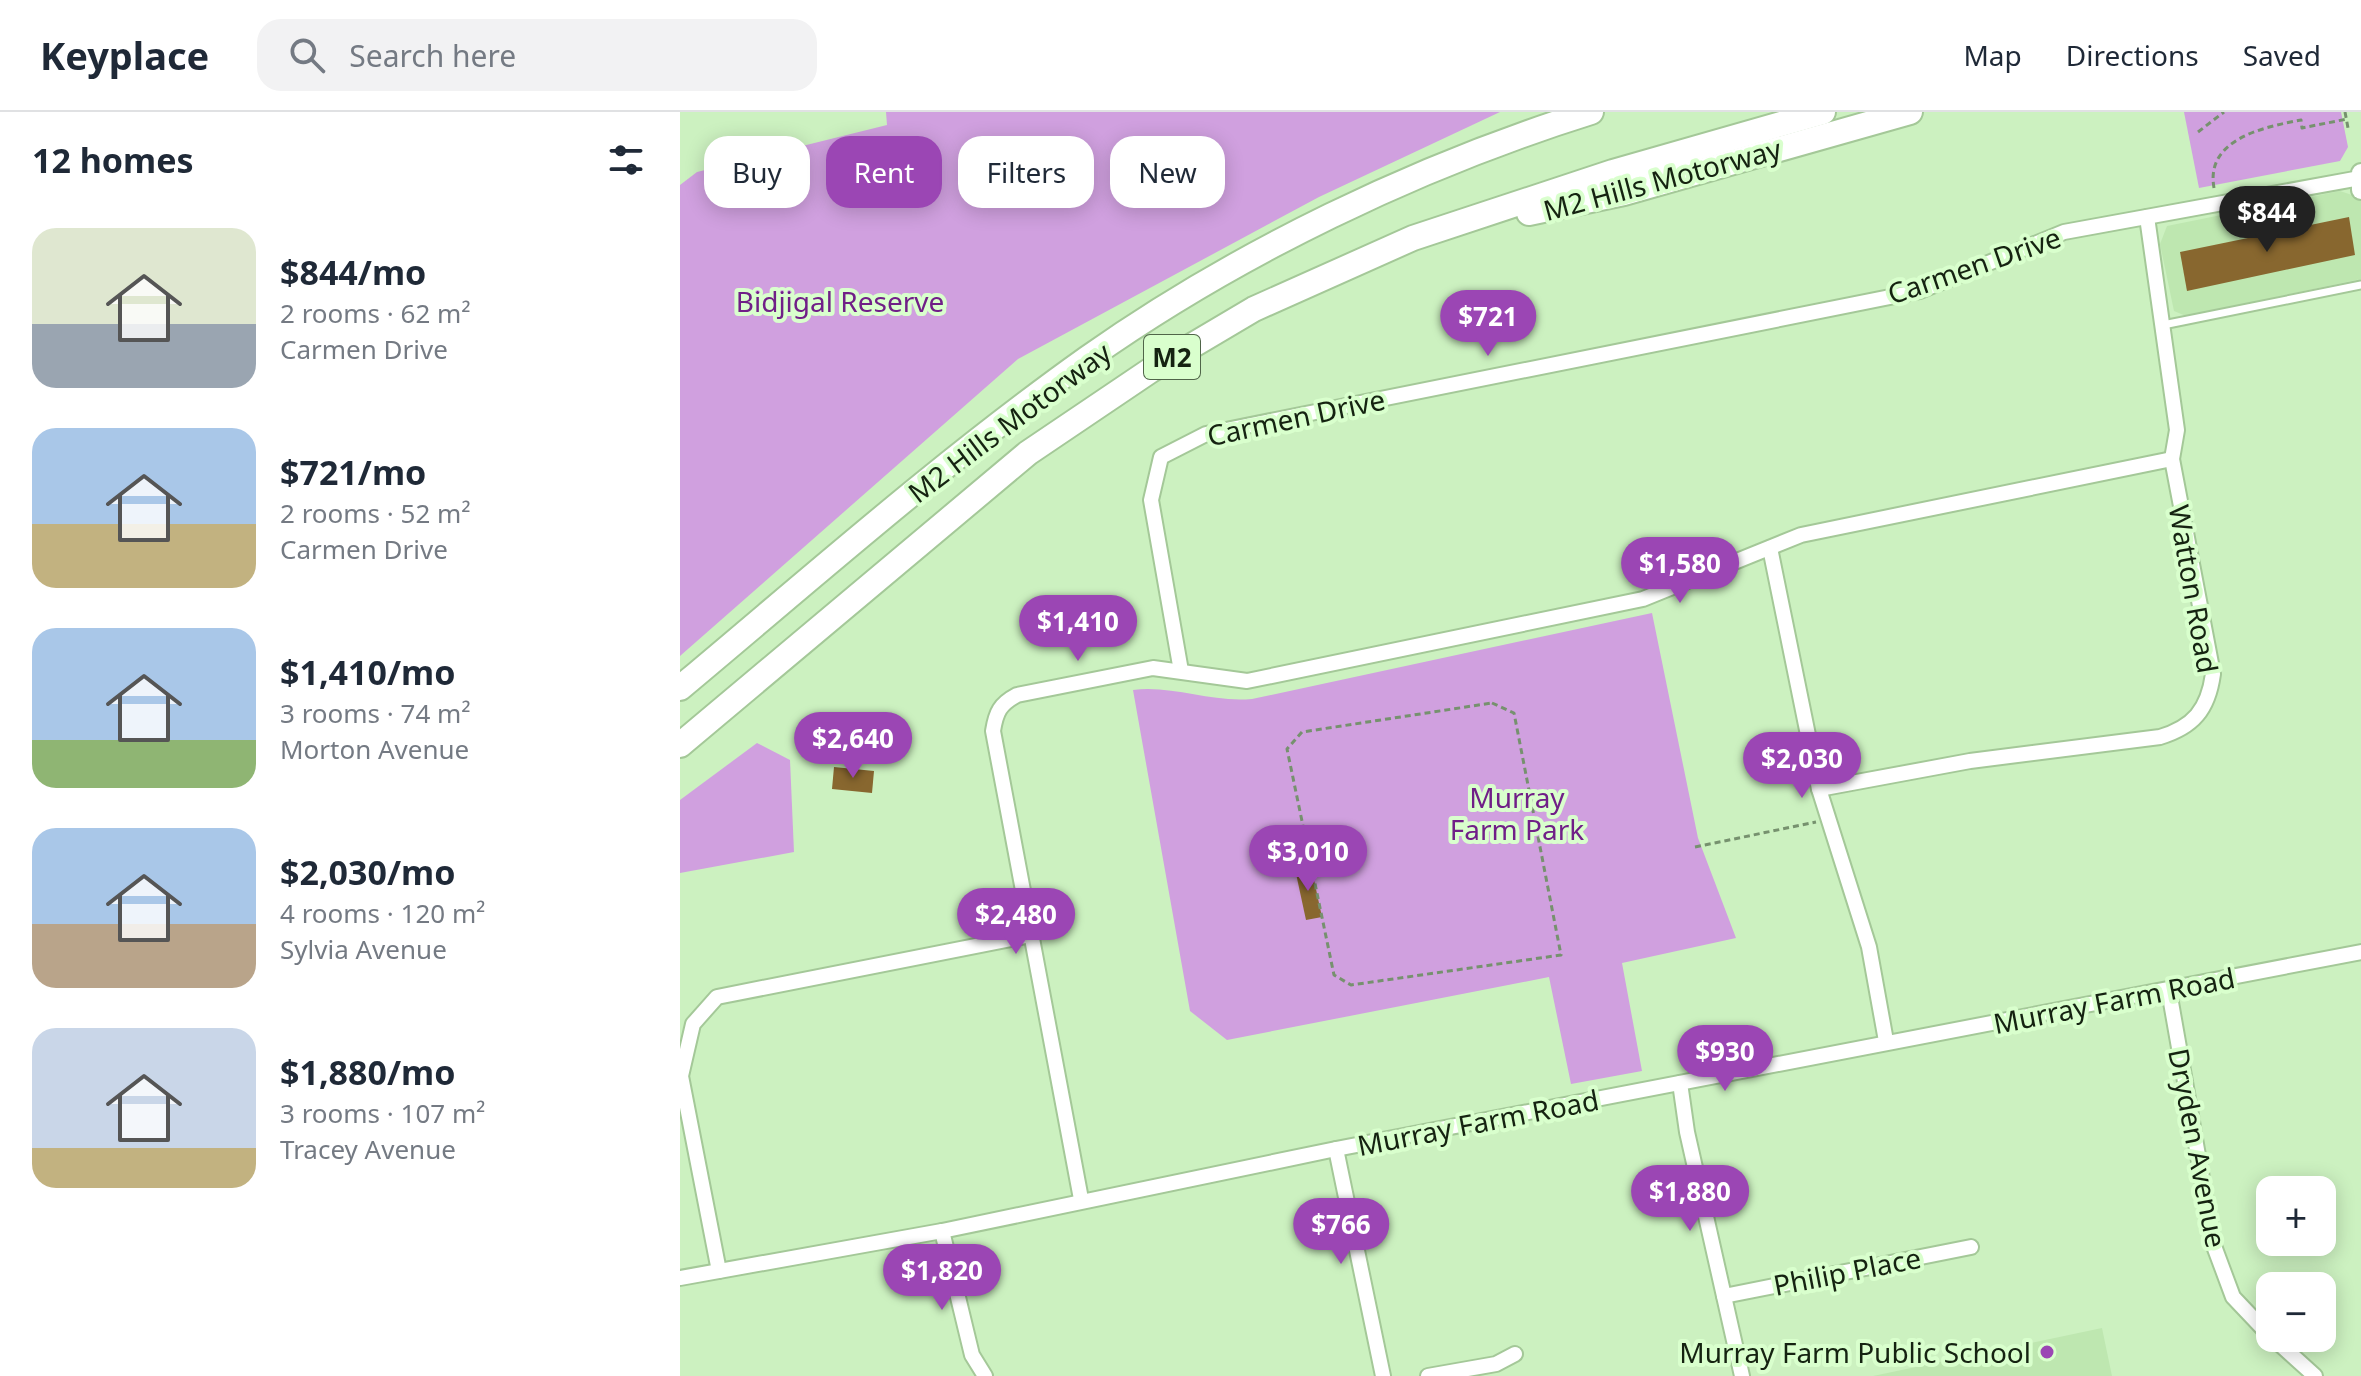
<!DOCTYPE html>
<meta charset="utf-8">
<style>
:root{--surface:#fff;--page:#f2f2f3;--text:#1f2937;--muted:#747a83;--line:#e0e1e3;--accent:#9b46b4}
body{margin:0;font-family:"Noto Sans",sans-serif;background:var(--page);color:var(--text);height:100vh;display:flex;flex-direction:column;font-size:30px;white-space:nowrap}
*{box-sizing:border-box;margin:0}
p{font-size:26px;color:var(--muted)}
.icon{flex:none;width:44px;height:44px;fill:none;stroke:currentColor;stroke-width:2;stroke-linecap:round;stroke-linejoin:round}
.map{position:relative;flex:1;overflow:hidden}
.details{display:flex;flex-direction:column;background:var(--surface);width:680px}
.details>*{flex:none}
.top-card{position:absolute;left:24px;top:24px;width:760px;height:72px;display:flex;gap:16px}
.controls{position:absolute;left:1576px;top:1064px;display:grid;gap:16px}
.controls a{display:grid;place-items:center;width:80px;height:80px;border-radius:16px;background:var(--surface);box-shadow:0 4px 20px #0003;font-size:40px}
.price{position:absolute;translate:-50% -68px;padding:0 18px;border-radius:28px;background:var(--accent);color:#fff;font-size:26px;line-height:52px;filter:drop-shadow(0 2px 4px #0008)}
.price::after{content:'';position:absolute;left:50%;top:48px;width:24px;height:18px;margin-left:-12px;background:inherit;clip-path:polygon(0 0,100% 0,50% 100%)}
.price.current{background:#222;color:#fff}
ul{padding:0;list-style:none}
li{display:flex;align-items:center;gap:24px;height:200px;padding:0 32px}
li span{display:grid;place-items:center;flex:none;width:224px;height:160px;border-radius:24px;color:#555}
li>.icon{margin-inline-start:auto}
span .icon{width:96px;height:96px;fill:#fffc;stroke-width:1}
li b{font-size:34px}
h2{display:flex;justify-content:space-between;align-items:center;height:96px;padding:0 32px;font-size:34px}
.tag{padding:0 28px;border-radius:24px;background:var(--surface);box-shadow:0 4px 20px #0003;font-size:28px;line-height:72px}
.tag.current{background:var(--accent);color:#fff}
header{display:flex;align-items:center;gap:48px;box-sizing:border-box;height:112px;padding:0 40px;background:var(--surface);border-bottom:2px solid var(--line)}
header strong{font-size:38px}
nav{display:flex;gap:44px;margin-inline-start:auto;font-size:28px}
.search{width:560px;height:72px;background:var(--page);display:flex;align-items:center;gap:20px;box-sizing:border-box;padding:0 28px;border-radius:24px;color:var(--muted);font-size:30px}
main{display:flex;flex:1;min-height:0}
.map>svg:first-child{display:block}
.built{fill:#bee7b0}
.green{fill:#d0a0df}
.building{fill:#88672f}
.lines{fill:none;stroke-linecap:round;stroke-linejoin:round}
.service-casing{stroke:#a4c898;stroke-width:11}
.minor-casing{stroke:#a4c898;stroke-width:18}
.secondary-casing{stroke:#a4c898;stroke-width:22}
.motorway-casing{stroke:#a4c898;stroke-width:28}
.path{stroke:#76916e;stroke-width:3;stroke-dasharray:6 4;stroke-linecap:butt}
.service{stroke:#fff;stroke-width:7}
.minor{stroke:#fff;stroke-width:14}
.secondary{stroke:#fff;stroke-width:18}
.motorway{stroke:#fff;stroke-width:24}
.poi-dot{fill:#9b46b4;stroke:#d9ffcd;stroke-width:3}
.labels{text-anchor:middle;dominant-baseline:central;stroke-width:8;stroke-linejoin:round;paint-order:stroke}
.shield{fill:#d9ffcd;stroke:#506549;stroke-width:2}
.shield-label{font-size:26px;font-weight:bold;fill:#152311}
.street-label{font-size:28px;fill:#152311;stroke:#d9ffcd}
.park-label{font-size:28px;fill:#701f87;stroke:#d9ffcd}
.poi-label{font-size:28px;fill:#152311;stroke:#d9ffcd;text-anchor:end}
</style>
<header>
<strong>Keyplace</strong>
<div class="search"><svg class="icon" aria-label="search" viewBox="0 0 24 24"><circle cx="10" cy="10" r="6"/><path d="M15 15l6 6"/></svg>Search here</div>
<nav><a>Map</a><a>Directions</a><a>Saved</a></nav>
</header>
<main>
<section class="details">
<h2>12 homes<svg class="icon" aria-label="filters" viewBox="0 0 24 24"><path d="M4 7h16M4 17h16"/><circle cx="9" cy="7" r="2"/><circle cx="15" cy="17" r="2"/></svg></h2>
<ul>
<li><span style="background:linear-gradient(#dfe7d0 60%,#9aa5b1 0)"><svg class="icon" aria-label="home" viewBox="0 0 24 24"><path d="M3 11l9-7 9 7M6 9v11h12V9"/></svg></span><div><b>$844/mo</b><p>2 rooms · 62 m²</p><p>Carmen Drive</p></div></li>
<li><span style="background:linear-gradient(#a9c7e8 60%,#c2b280 0)"><svg class="icon" aria-label="home" viewBox="0 0 24 24"><path d="M3 11l9-7 9 7M6 9v11h12V9"/></svg></span><div><b>$721/mo</b><p>2 rooms · 52 m²</p><p>Carmen Drive</p></div></li>
<li><span style="background:linear-gradient(#a9c7e8 70%,#8fb573 0)"><svg class="icon" aria-label="home" viewBox="0 0 24 24"><path d="M3 11l9-7 9 7M6 9v11h12V9"/></svg></span><div><b>$1,410/mo</b><p>3 rooms · 74 m²</p><p>Morton Avenue</p></div></li>
<li><span style="background:linear-gradient(#a9c7e8 60%,#b9a48a 0)"><svg class="icon" aria-label="home" viewBox="0 0 24 24"><path d="M3 11l9-7 9 7M6 9v11h12V9"/></svg></span><div><b>$2,030/mo</b><p>4 rooms · 120 m²</p><p>Sylvia Avenue</p></div></li>
<li><span style="background:linear-gradient(#c9d6e8 75%,#c2b280 0)"><svg class="icon" aria-label="home" viewBox="0 0 24 24"><path d="M3 11l9-7 9 7M6 9v11h12V9"/></svg></span><div><b>$1,880/mo</b><p>3 rooms · 107 m²</p><p>Tracey Avenue</p></div></li>
</ul>
</section>
<div class="map">
<svg width="1681" height="1264" viewBox="0 0 1681 1264">
<rect width="100%" height="100%" fill="#ccf1c0"/>
<g class="built">
<polygon points="1660,79 1681,86 1681,167 1506,204 1494,199 1480,132 1487,114"/>
<polygon points="1422,1216 1432,1264 1193,1264"/>
</g>
<g class="green">
<polygon points="206,0 820,0 639,85 338,247 0,544 0,73 17,60 207,13"/>
<polygon points="1504,0 1661,0 1668,35 1660,49 1519,76"/>
<path d="M 972,501 L 1018,726 L 1056,826 L 942,851 L 962,959 L 891,972 L 869,865 L 547,928 L 510,899 L 453,578 C 493,573 532,591 572,587 Z"/>
<polygon points="77,631 110,648 114,740 0,761 0,688"/>
</g>
<g class="building">
<polygon points="1669,105 1675,143 1507,179 1500,140"/>
<polygon points="154,655 194,659 192,681 152,677"/>
<polygon points="631,754 642,805 626,808 615,757"/>
</g>
<g class="lines">
<defs>
<polyline id="service" points="1483,213 1681,173"/>
<g id="minor">
<polyline points="1090,436 1139,677 1189,835 1206,929"/>
<polyline points="501,559 471,388 481,345 526,322 1240,179 1384,120 1680,66"/>
<path d="M 1139,677 L 1290,649 L 1480,625 C 1513,615 1528,598 1533,562 L 1492,347 L 1497,318 L 1467,105"/>
<polyline points="1489,879 1534,1134 1553,1185 1590,1224"/>
<polyline points="1000,971 1007,1020 1062,1264"/>
<polyline points="656,1037 703,1264"/>
<path d="M 401,1087 L 313,619 C 316,600 320,592 337,583 L 473,556 L 567,569 L 963,487 L 1121,423 L 1492,347"/>
<polyline points="262,1119 292,1243 305,1264"/>
<polyline points="39,1159 1,964 13,912 37,885 351,823"/>
<polyline points="0,1166 262,1119 656,1037 1681,840"/>
<polyline points="1044,1184 1291,1135"/>
<polyline points="1593,1226 1635,1264"/>
<polyline points="748,1264 816,1252 835,1242"/>
</g>
<polyline id="secondary" points="1681,61 1681,78"/>
<g id="motorway">
<polyline points="849,101 944,81 1230,0"/>
<path d="M 0,576 C 134,464 266,347 408,246 C 557,141 738,54 911,0"/>
<polyline points="0,633 348,341 471,258 574,197 733,126 933,60 1143,0"/>
</g>
</defs>
<use href="#service" class="service-casing"/>
<use href="#minor" class="minor-casing"/>
<use href="#secondary" class="secondary-casing"/>
<use href="#motorway" class="motorway-casing"/>
<g class="path">
<polyline points="1665,0 1668,16"/>
<polyline points="1518,20 1544,0"/>
<path d="M 1534,76 C 1525,27 1584,15 1621,8 L 1622,16 L 1667,7"/>
<polygon points="812,591 834,601 881,843 671,873 654,863 607,637 622,620"/>
<polyline points="1015,735 1136,710"/>
</g>
<use href="#service" class="service"/>
<use href="#minor" class="minor"/>
<use href="#secondary" class="secondary"/>
<use href="#motorway" class="motorway"/>
</g>
<circle class="poi-dot" cx="1367" cy="1240" r="8"/>
<g class="labels">
<rect class="shield" x="464" y="223" width="56" height="44" rx="6"/>
<g class="shield-label">
<text x="492" y="245">M2</text>
</g>
<g class="street-label">
<text transform="translate(982 67) rotate(-15)">M2 Hills Motorway</text>
<text transform="translate(1294 153) rotate(-19)">Carmen Drive</text>
<text transform="translate(616 305) rotate(-12)">Carmen Drive</text>
<text transform="translate(329 310) rotate(-37)">M2 Hills Motorway</text>
<text transform="translate(1514 477) rotate(80)">Watton Road</text>
<text transform="translate(1434 888) rotate(-11)">Murray Farm Road</text>
<text transform="translate(798 1010) rotate(-11)">Murray Farm Road</text>
<text transform="translate(1518 1036) rotate(79)">Dryden Avenue</text>
<text transform="translate(1167 1159) rotate(-11)">Philip Place</text>
</g>
<g class="park-label">
<text x="160" y="189">Bidjigal Reserve</text>
<text x="837" y="685">Murray<tspan x="837" dy="32">Farm Park</tspan></text>
</g>
<g class="poi-label">
<text x="1351" y="1240">Murray Farm Public School</text>
</g>
</g>
</svg>
<div class="controls">
<a>+</a>
<a>−</a>
</div>
<b class="price current" style="left:1587px;top:142px">$844</b>
<b class="price" style="left:808px;top:246px">$721</b>
<b class="price" style="left:1000px;top:493px">$1,580</b>
<b class="price" style="left:398px;top:551px">$1,410</b>
<b class="price" style="left:173px;top:668px">$2,640</b>
<b class="price" style="left:1122px;top:688px">$2,030</b>
<b class="price" style="left:628px;top:781px">$3,010</b>
<b class="price" style="left:336px;top:844px">$2,480</b>
<b class="price" style="left:1045px;top:981px">$930</b>
<b class="price" style="left:1010px;top:1121px">$1,880</b>
<b class="price" style="left:661px;top:1154px">$766</b>
<b class="price" style="left:262px;top:1200px">$1,820</b>
<div class="top-card">
<a class="tag">Buy</a>
<a class="tag current">Rent</a>
<a class="tag">Filters</a>
<a class="tag">New</a>
</div>
</div>
</main>
